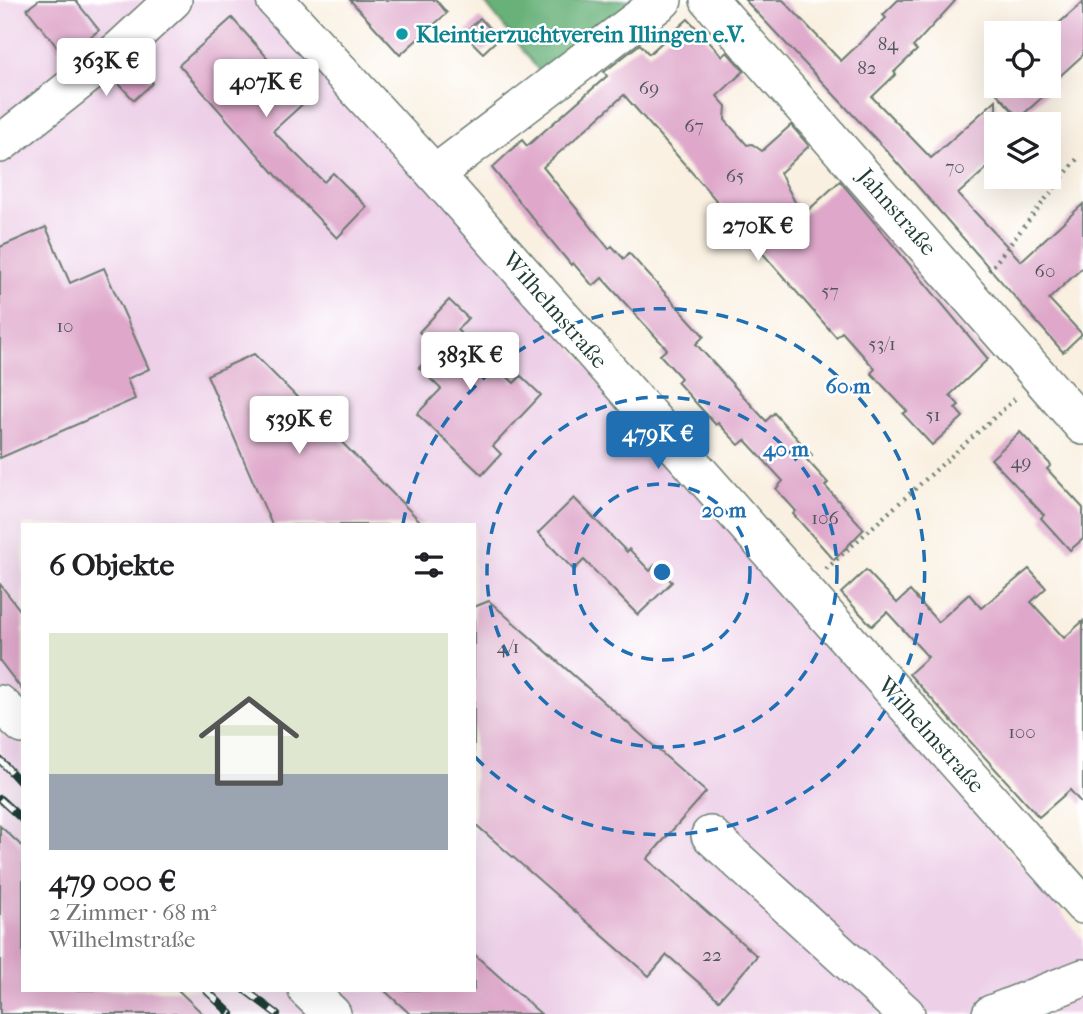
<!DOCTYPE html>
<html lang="de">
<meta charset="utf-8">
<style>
:root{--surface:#fff;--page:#f2f2f2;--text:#202124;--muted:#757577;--accent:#1f6fb2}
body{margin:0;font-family:"IM FELL French Canon",serif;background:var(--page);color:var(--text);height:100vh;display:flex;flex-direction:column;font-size:26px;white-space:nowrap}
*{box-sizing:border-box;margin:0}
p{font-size:23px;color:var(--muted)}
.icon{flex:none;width:38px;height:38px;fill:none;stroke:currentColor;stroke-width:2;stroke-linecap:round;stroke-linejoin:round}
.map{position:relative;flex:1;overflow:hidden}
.sheet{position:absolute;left:21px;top:523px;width:455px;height:469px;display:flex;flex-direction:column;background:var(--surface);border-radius:0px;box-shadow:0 7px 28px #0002}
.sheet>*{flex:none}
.fabs{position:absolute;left:984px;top:21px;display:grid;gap:14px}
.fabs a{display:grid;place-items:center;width:77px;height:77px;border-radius:0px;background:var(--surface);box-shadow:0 7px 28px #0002;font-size:35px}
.price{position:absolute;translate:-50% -60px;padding:0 16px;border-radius:7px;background:#fff;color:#222;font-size:23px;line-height:46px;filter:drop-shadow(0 2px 4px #0008)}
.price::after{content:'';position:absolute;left:50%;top:42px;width:21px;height:16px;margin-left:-10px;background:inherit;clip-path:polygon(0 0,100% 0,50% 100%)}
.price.selected{background:var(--accent);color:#fff}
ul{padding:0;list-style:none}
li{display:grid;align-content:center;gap:14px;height:371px;padding:0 28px}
li span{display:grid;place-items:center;height:217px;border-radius:0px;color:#555}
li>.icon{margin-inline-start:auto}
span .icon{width:126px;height:126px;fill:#fffc;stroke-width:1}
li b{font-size:30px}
h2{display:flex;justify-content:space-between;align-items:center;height:84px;padding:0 28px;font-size:30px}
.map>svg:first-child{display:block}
.built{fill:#edd0e8;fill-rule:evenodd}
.forest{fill:#68b179;stroke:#447756;stroke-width:2}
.building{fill:#dfa8cb}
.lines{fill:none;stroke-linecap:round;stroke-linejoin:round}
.minor-casing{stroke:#6b7c71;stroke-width:40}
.path{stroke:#6b7c71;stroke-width:4.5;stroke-dasharray:2 5;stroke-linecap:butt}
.minor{stroke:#fff;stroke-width:37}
.rail-casing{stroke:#1f3d34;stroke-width:8}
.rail{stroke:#fff;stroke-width:5;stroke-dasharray:16;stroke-linecap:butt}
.ring{fill:none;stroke:#1f6fb2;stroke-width:3.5;stroke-dasharray:12 9}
.culture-dot{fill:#0f9aa8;stroke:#fff;stroke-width:2.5}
.labels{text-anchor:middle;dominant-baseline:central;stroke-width:5;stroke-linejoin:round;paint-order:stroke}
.number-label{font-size:19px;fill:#4f585a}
.culture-label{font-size:23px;font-weight:bold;fill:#0d838f;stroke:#fff;text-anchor:start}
.street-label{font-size:23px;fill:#1f3d34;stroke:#fff}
.centre{fill:#1f6fb2;stroke:#fff;stroke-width:3.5}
.ring-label{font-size:21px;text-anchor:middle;font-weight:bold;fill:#1f6fb2;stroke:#fff;stroke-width:5;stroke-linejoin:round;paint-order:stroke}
</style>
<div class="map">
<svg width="1083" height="1014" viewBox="0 0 1083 1014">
<rect width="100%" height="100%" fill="#fff"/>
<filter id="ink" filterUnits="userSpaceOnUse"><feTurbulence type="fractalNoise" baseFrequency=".0143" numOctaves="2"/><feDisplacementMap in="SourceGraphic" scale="14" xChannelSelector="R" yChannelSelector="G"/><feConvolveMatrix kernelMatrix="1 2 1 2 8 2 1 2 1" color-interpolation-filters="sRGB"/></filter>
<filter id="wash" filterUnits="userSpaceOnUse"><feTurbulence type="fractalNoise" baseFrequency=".00686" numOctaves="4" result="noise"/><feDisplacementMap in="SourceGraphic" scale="28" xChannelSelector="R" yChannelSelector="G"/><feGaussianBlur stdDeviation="1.57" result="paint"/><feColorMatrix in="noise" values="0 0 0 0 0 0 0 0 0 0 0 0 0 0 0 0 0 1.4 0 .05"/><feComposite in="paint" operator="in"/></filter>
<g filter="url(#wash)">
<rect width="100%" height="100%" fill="#f9f0e1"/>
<path class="built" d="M 0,0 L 258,0 L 413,164 L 1061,912 L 1083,940 L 1083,1014 L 0,1014 ZM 23,525 L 474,525 L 474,990 L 23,990 Z"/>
<polygon class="forest" points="483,0 639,0 543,76"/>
<g id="blocks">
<g class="building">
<polygon points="39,0 75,0 99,30 65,57 27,9"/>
<polygon points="350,0 436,0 447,13 400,55"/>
<polygon points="745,0 783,0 841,61 886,18 883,15 898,0 956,0 913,47 917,50 894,72 896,74 872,97 931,158 996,100 996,160 958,194 1021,261 1083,204 1083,267 1049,299 1082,334 1063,352 885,149"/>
<polygon points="1083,2 1083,55 1049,86 1055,86 1019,118 990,86 1048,86 1048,33"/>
<polygon points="232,18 306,101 273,131 324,182 333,173 367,207 337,238 276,175 179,65"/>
<polygon points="480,18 499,38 483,53 464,34"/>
<polygon points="688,19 722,56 727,52 744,71 717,96 726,106 725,120 747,145 752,144 762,151 791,125 809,146 780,173 802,216 840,181 988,359 950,395 959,405 955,408 963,417 932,445 903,414 907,411 871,373 875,369 842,332 836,337 624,95 543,167 609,249 612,246 624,259 629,253 704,336 696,344 766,421 774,413 812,455 807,460 828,483 825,486 864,529 834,560 793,514 796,511 776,489 783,481 745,440 739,445 718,423 716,425 677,382 681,378 660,355 667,349 602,278 593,286 573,263 571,265 492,168 522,140 527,146 607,76 604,72 640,44 649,54"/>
<polygon points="137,64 153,83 134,100 117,82"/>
<polygon points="46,227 70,283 104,268 149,369 127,379 135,399 0,458 0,247"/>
<polygon points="449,300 468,318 457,330 514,383 521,376 541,395 493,446 501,454 482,475 417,414 441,389 419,368 437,349 419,332"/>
<polygon points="254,354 424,525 272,525 207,375"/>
<polygon points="1020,432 1051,465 1047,469 1083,508 1083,539 1070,550 1041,518 1044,515 991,459"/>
<polygon points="574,498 627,552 629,549 650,571 655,565 672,582 638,615 584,560 574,570 538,533"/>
<polygon points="1029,569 1046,588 1031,602 1064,638 1083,621 1083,805 1070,790 1039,817 909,674 928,657 887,612 872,626 841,593 866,570 897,603 910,591 938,622 969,594 981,608"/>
<polygon points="0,584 23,614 23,691 0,661"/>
<polygon points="489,601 706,792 647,859 757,956 719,1000 667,955 649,976 474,823 474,607"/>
<polygon points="0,826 23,847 23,990 178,990 203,1014 0,1014"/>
<polygon points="474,954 541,1014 410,1014 384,990 474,990"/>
</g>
</g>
</g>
<g filter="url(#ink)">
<use href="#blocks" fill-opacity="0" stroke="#6b7c71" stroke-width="2"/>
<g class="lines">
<defs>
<g id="minor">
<polyline points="275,0 435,174 1083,905"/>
<polyline points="709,0 1083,426"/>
<polyline points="0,144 120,49 173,0"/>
<polyline points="435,174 663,0"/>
<polyline points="0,704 23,725"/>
<polyline points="710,835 906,1014"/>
<polyline points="307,990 332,1014"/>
<polyline points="991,1014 1083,978"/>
</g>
</defs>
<use href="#minor" class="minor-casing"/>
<g class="path">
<polyline points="989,271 1077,159"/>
<polyline points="826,569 1017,397"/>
</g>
<use href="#minor" class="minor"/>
<defs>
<g id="rail">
<polyline points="0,760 23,785"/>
<polyline points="0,799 23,820"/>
<polyline points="206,990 231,1014"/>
<polyline points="245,990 277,1014"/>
</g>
</defs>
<use href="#rail" class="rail-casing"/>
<use href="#rail" class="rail"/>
</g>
</g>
<g class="ring">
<circle cx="662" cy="572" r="88"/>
<circle cx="662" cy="572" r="175"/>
<path d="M403 524A263 263 0 1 1 474 756"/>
</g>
<circle class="culture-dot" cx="402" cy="34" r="7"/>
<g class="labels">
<g class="number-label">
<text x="888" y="44">84</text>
<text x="867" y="68">82</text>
<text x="649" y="88">69</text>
<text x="694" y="126">67</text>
<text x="955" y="167">70</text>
<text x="735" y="176">65</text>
<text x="1045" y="271">60</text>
<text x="830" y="291">57</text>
<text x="65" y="326">10</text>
<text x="882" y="344">53/1</text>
<text x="933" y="415">51</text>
<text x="1021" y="462">49</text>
<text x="825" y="518">106</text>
<text x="508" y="647">4/1</text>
<text x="1022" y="732">100</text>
<text x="712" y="955">22</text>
</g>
<g class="culture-label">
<text x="416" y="34">Kleintierzuchtverein Illingen e.V.</text>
</g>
<g class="street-label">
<text transform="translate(897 212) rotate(49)">Jahnstraße</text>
<text transform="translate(555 310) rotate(49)">Wilhelmstraße</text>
<text transform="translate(931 735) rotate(48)">Wilhelmstraße</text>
</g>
</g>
<circle cx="662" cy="572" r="10" class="centre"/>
<g class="ring-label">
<text x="848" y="393">60 m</text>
<text x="786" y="456">40 m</text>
<text x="724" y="517">20 m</text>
</g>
</svg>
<div class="fabs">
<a><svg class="icon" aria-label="locate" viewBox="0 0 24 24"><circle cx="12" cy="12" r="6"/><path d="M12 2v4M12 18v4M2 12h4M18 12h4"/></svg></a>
<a><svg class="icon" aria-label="layers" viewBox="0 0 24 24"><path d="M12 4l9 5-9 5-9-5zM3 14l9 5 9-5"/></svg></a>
</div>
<b class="price" style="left:106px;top:98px">363K €</b>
<b class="price" style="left:266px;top:119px">407K €</b>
<b class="price" style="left:758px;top:263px">270K €</b>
<b class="price" style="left:470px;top:392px">383K €</b>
<b class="price" style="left:299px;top:456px">539K €</b>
<b class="price selected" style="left:658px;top:471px">479K €</b>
<section class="sheet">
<h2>6 Objekte<svg class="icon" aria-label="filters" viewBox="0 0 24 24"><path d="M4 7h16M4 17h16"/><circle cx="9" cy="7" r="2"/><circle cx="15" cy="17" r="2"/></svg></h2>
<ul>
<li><span style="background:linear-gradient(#dfe7d0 65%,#9aa5b1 0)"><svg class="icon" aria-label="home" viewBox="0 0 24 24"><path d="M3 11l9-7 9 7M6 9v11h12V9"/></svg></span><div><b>479 000 €</b><p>2 Zimmer · 68 m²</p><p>Wilhelmstraße</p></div></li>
</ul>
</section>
</div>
